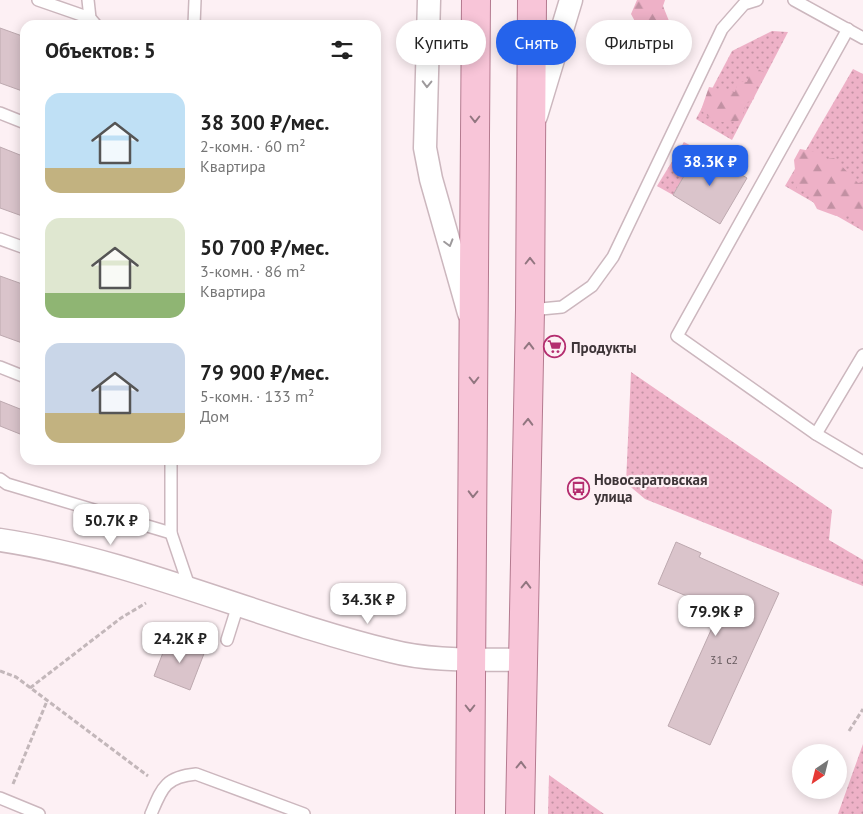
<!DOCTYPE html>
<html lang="ru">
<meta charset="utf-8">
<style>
:root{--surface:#fff;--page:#f6f6f6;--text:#222;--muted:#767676;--accent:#2563eb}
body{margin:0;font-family:"PT Sans",sans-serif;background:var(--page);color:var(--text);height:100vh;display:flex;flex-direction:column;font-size:19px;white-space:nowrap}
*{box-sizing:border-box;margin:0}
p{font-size:16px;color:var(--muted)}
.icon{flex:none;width:28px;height:28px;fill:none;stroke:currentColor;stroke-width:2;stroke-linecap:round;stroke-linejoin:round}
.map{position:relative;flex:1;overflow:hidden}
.side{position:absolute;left:20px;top:20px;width:361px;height:445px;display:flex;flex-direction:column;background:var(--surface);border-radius:15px;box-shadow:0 2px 12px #0003}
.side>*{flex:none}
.hud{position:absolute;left:396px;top:20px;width:391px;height:45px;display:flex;gap:10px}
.needle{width:32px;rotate:215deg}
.buttons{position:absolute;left:792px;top:744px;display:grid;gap:10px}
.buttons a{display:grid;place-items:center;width:55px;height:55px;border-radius:50%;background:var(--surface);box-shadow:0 2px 12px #0003;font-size:25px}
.price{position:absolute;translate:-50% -42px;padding:0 11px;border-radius:10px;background:#fff;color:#222;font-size:16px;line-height:32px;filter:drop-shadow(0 1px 2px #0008)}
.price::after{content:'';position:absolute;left:50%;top:30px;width:15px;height:11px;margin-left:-8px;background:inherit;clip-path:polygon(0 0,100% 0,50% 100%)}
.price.on{background:var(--accent);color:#fff}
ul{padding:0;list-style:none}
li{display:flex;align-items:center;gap:15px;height:125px;padding:0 25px}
li span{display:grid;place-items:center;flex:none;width:140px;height:100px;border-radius:15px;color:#555}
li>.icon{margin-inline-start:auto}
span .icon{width:60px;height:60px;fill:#fffc;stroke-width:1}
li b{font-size:21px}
h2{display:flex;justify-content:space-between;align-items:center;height:60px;padding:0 25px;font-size:21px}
.chip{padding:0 18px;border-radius:22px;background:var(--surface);box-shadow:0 2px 12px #0003;font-size:18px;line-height:45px}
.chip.on{background:var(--accent);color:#fff}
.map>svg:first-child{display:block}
.grass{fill:url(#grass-dots)}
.forest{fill:url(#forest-firs)}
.building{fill:#dac4cb;stroke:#bda9af}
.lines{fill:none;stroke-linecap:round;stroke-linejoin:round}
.service-casing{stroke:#ccb7be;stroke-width:14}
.minor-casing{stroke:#ccb7be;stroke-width:25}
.primary-casing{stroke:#b47a8f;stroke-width:30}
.path{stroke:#c3b7ba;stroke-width:3;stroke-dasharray:5 2.5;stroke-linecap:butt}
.service{stroke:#fff;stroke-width:11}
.minor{stroke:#fff;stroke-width:22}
.primary{stroke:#f8c5d8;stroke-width:28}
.oneway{stroke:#9e9a9c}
.oneway2{stroke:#927680}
.labels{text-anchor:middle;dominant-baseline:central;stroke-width:4.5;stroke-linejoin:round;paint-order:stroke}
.number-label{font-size:12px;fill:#65595d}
.poi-label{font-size:15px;font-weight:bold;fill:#3e3538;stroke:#fdf0f4;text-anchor:start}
</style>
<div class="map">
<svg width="863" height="814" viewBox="0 0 863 814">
<defs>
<pattern id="grass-dots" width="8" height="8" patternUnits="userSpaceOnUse" patternTransform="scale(1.25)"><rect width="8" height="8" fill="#eeb1c7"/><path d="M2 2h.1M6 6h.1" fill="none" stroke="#c291a3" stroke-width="1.8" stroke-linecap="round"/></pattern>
<pattern id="forest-firs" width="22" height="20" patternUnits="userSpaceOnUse" patternTransform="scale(1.25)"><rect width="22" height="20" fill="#eeb1c7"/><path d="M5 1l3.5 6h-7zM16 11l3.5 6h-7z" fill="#c291a3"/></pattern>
</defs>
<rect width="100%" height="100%" fill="#fdf0f4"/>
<g class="grass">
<polygon points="772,31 788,32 732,140 696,119 732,51"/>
<polygon points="853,69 863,74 863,231 785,186"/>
<polygon points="684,142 699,150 673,195 657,186"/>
<polygon points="631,372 832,510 829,540 863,560 863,586 645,499 626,483"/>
<polygon points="863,744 863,814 838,814"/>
<polygon points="549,775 604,814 548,814"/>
</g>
<g class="forest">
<polygon points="637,0 665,0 663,6 669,21 658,38 668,53 660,61 638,64 631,44 639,29 631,14"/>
<path d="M 753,66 L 765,73 L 755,84 L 754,99 L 746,104 L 741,120 C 724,125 713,122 701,110 L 709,87 L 735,92 L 738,81 L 747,82 Z"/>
<polygon points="800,149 816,152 827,159 834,158 858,183 863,182 863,231 852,214 847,213 836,216 817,209 807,190 797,189 794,160"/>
</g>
<g class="building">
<polygon points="0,28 25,37 25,92 0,83"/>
<polygon points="0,147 25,157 25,217 0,208"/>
<polygon points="699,150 747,178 720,224 673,195"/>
<polygon points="0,276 25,285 25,344 0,335"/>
<polygon points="0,401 25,411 25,436 0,426"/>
<polygon points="676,542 701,553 699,557 779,593 710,745 668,726 720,610 658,584"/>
<polygon points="169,637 205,651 190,690 154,676"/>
</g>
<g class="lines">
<defs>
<g id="service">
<polyline points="38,0 90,18"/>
<polyline points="88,0 90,18 96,25"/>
<polyline points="794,0 863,38"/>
<polyline points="194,25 195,0"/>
<polyline points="848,29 677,336 816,434 863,462"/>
<polyline points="0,113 25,123"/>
<polyline points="0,239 25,248"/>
<polyline points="530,310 562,307 592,286 613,257 722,29 744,4 757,0"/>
<polyline points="0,367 25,377"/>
<polyline points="816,434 863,355"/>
<polyline points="171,460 171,533 190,589"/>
<polyline points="0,479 7,484 171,533"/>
<polyline points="227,640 238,605"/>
<polyline points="0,798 39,814"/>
<path d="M 151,814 C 162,788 165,777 196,774 L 304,814"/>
</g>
<g id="minor">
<polyline points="429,0 425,148 431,179 469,313"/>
<polyline points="536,116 571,0"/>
<path d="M 0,540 C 134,560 260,619 391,651 C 433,662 480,659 523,660"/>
</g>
<g id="primary">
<polyline points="470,814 476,0"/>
<polyline points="520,814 530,310 532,0"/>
</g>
</defs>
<use href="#service" class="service-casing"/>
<use href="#minor" class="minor-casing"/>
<use href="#primary" class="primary-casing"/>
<g class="path">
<polyline points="0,671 16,677 148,776"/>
<polyline points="30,688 121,618 146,603"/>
<polyline points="849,731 863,709"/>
<polyline points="13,784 47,701"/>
</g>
<use href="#service" class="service"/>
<use href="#minor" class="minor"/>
<use href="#primary" class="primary"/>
</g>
<defs><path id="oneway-chevron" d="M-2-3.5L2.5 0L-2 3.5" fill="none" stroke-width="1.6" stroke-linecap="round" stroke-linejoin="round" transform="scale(1.25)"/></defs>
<g class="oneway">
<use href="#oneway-chevron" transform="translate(427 84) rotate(91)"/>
<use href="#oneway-chevron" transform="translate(449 243) rotate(74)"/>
</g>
<g class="oneway2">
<use href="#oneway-chevron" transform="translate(475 119) rotate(90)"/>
<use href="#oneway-chevron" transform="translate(530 261) rotate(-90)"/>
<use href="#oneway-chevron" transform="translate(529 346) rotate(-89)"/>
<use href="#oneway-chevron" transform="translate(474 380) rotate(90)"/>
<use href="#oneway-chevron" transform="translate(528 422) rotate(-89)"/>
<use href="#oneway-chevron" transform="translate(473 494) rotate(91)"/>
<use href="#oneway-chevron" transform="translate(526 585) rotate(-89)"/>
<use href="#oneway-chevron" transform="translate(470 708) rotate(90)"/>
<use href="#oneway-chevron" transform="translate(521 765) rotate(-89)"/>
</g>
<defs>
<symbol id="supermarket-ring" viewBox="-11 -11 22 22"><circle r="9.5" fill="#fdf0f4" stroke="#b42d6f" stroke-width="1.5"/><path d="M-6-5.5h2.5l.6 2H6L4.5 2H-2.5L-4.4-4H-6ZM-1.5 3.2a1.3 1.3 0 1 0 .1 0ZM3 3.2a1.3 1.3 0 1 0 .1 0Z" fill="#b42d6f"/></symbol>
<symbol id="bus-ring" viewBox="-11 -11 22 22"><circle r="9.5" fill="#fdf0f4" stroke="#b42d6f" stroke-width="1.5"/><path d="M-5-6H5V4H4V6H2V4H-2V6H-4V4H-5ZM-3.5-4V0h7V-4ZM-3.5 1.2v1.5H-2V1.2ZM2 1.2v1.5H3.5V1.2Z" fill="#b42d6f"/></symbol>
</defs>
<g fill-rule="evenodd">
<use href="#supermarket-ring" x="542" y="334" width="25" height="25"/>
<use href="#bus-ring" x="566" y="476" width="25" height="25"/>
</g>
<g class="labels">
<g class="number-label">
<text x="724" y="659">31 с2</text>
</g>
<g class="poi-label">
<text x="571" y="347">Продукты</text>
<text x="594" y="479">Новосаратовская<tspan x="594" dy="17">улица</tspan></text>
</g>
</g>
</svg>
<div class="buttons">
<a><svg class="needle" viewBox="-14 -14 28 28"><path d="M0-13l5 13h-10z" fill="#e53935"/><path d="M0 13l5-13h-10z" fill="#767676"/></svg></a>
</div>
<b class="price on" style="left:710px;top:187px">38.3K ₽</b>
<b class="price" style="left:111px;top:546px">50.7K ₽</b>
<b class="price" style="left:368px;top:625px">34.3K ₽</b>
<b class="price" style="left:716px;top:637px">79.9K ₽</b>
<b class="price" style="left:180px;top:664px">24.2K ₽</b>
<div class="hud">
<a class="chip">Купить</a>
<a class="chip on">Снять</a>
<a class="chip">Фильтры</a>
</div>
<section class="side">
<h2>Объектов: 5<svg class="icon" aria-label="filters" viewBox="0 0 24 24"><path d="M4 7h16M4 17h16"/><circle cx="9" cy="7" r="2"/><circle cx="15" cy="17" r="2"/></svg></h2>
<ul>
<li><span style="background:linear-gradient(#bfe0f5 75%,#c2b280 0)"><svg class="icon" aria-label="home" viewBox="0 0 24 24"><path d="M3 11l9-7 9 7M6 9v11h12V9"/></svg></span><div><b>38 300 ₽/мес.</b><p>2-комн. · 60 m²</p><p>Квартира</p></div></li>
<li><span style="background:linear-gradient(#dfe7d0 75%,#8fb573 0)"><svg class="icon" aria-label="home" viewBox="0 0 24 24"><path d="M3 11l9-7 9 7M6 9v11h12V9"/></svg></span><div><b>50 700 ₽/мес.</b><p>3-комн. · 86 m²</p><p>Квартира</p></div></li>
<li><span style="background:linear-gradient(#c9d6e8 70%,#c2b280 0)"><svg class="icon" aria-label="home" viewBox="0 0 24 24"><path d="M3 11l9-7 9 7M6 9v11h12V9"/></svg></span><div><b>79 900 ₽/мес.</b><p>5-комн. · 133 m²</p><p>Дом</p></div></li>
</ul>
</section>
</div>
